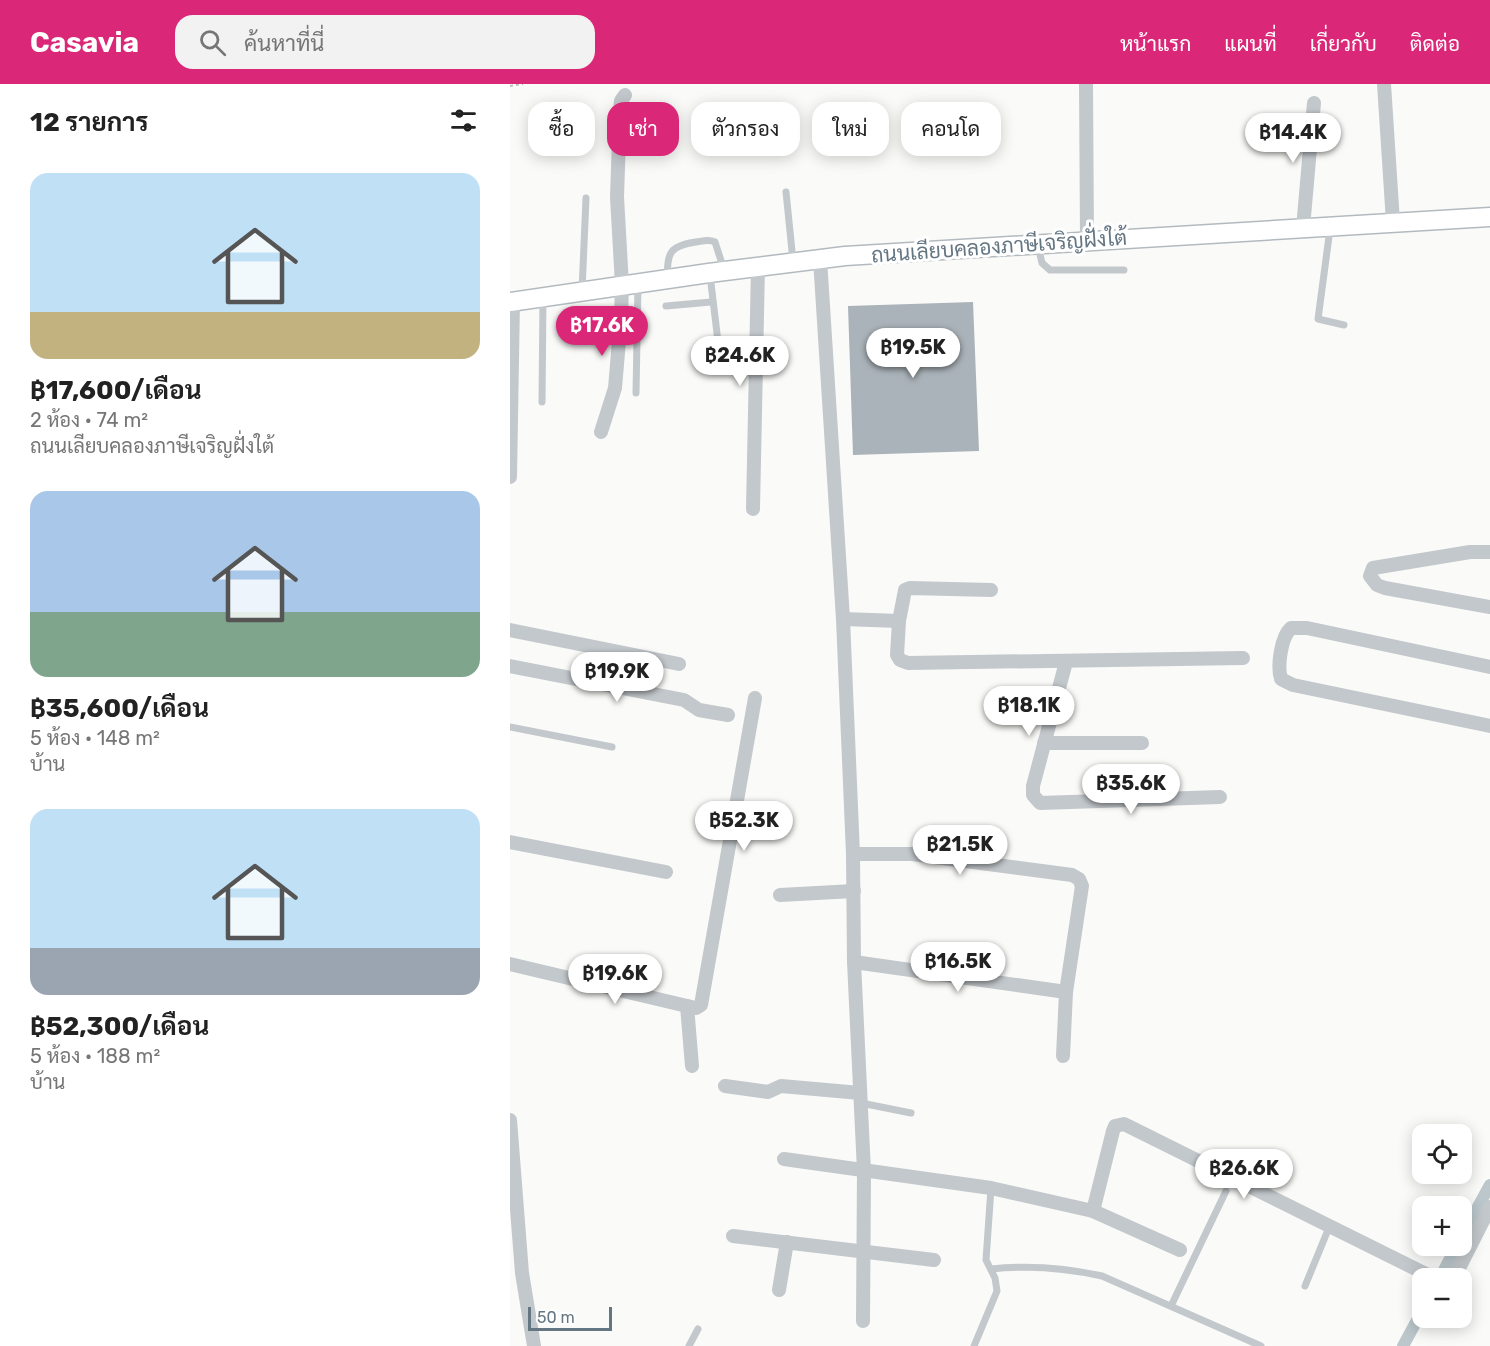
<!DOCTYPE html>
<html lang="th">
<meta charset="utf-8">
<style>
:root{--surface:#fff;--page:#f2f2f2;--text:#222;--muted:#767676;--accent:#db2777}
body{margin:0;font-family:Rubik,Sarabun,sans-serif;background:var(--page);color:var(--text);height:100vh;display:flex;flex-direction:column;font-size:22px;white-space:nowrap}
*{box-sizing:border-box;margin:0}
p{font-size:20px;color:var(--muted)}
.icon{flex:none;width:33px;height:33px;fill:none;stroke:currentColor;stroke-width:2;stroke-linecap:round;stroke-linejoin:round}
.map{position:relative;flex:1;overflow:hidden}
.side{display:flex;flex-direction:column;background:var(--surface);width:510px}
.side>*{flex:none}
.guide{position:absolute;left:18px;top:18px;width:570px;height:54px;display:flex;gap:12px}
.fabs{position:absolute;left:902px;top:1040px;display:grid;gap:12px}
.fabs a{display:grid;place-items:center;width:60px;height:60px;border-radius:12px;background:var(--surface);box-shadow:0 3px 15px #0003;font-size:30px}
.scale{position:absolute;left:18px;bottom:15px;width:84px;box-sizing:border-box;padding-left:6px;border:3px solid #657683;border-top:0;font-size:16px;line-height:21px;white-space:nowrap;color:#657683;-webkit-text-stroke:4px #fff;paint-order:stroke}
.price{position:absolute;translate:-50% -51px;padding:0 14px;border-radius:21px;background:#fff;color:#222;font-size:20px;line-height:39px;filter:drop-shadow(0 2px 3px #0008)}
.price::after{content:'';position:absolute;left:50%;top:36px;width:18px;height:14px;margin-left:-9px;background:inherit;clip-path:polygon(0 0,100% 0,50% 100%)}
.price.on{background:var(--accent);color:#fff}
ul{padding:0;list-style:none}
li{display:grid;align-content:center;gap:12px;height:318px;padding:0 30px}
li span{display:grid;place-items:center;height:186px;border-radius:18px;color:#555}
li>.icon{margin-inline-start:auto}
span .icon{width:108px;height:108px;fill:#fffc;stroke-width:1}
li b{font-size:26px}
h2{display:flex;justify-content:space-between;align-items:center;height:72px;padding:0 30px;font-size:26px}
.tag{padding:0 21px;border-radius:18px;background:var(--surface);box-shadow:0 3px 15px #0003;font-size:21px;line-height:54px}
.tag.on{background:var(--accent);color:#fff}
header{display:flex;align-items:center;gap:36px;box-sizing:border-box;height:84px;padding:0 30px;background:var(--accent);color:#fff}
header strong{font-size:28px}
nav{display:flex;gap:33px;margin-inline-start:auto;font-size:21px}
.search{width:420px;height:54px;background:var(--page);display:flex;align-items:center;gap:15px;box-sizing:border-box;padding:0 21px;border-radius:18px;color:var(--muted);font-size:22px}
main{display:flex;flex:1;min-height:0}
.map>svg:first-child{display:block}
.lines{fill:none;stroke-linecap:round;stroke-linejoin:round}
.canal{stroke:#bbc7cb;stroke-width:12}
.building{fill:#aab3b9}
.secondary-casing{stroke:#b3babf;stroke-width:21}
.path{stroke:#bbbfc2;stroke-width:2;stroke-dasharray:3 3;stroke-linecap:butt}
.lane{stroke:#c3c8cc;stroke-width:7}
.street{stroke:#c3c8cc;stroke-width:14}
.secondary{stroke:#fff;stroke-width:18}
.labels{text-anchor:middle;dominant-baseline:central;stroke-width:6;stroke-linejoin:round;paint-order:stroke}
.street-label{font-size:21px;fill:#657683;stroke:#fff}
</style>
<header>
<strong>Casavia</strong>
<div class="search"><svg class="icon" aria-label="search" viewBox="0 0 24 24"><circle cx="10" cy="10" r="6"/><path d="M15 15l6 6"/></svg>ค้นหาที่นี่</div>
<nav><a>หน้าแรก</a><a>แผนที่</a><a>เกี่ยวกับ</a><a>ติดต่อ</a></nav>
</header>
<main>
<section class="side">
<h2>12 รายการ<svg class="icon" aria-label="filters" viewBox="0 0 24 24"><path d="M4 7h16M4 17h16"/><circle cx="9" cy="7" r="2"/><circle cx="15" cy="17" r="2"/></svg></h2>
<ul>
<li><span style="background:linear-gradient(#bfe0f5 75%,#c2b280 0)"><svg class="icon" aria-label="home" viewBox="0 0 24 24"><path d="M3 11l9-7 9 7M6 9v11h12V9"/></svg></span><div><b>฿17,600/เดือน</b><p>2 ห้อง · 74 m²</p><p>ถนนเลียบคลองภาษีเจริญฝั่งใต้</p></div></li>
<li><span style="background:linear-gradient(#a9c7e8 65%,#7fa58c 0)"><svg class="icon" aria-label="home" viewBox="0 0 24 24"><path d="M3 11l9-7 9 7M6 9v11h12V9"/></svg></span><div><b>฿35,600/เดือน</b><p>5 ห้อง · 148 m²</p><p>บ้าน</p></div></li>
<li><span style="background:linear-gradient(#bfe0f5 75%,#9aa5b1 0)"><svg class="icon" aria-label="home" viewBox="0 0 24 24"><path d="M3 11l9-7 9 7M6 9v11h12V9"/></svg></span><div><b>฿52,300/เดือน</b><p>5 ห้อง · 188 m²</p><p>บ้าน</p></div></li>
</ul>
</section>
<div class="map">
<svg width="980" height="1262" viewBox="0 0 980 1262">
<rect width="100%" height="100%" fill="#fafaf8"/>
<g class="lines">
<g class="canal">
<polyline points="951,1154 980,1101"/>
<polyline points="930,1194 947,1161"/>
<polyline points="893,1262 912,1227"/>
</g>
</g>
<polygon class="building" points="463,218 469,367 343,371 338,222"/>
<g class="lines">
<defs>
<polyline id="secondary" points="0,218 199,189 335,172 980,133"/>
</defs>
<use href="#secondary" class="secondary-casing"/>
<polyline class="path" points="0,2 13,0"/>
<g class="lane">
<polyline points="276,108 283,177"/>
<polyline points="820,145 808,235 834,241"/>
<polyline points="528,162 532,179 540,186 614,186"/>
<polyline points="200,191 209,266"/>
<path d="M 157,195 C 158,169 158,162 186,158 C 193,157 199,155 205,158 L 214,186"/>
<polyline points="72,207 76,114"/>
<polyline points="156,222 201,218"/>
<polyline points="126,309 128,201"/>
<polyline points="32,318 33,213"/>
<polyline points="0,643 102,663"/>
<polyline points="351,1019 401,1029"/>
<path d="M 481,1185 C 518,1181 556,1184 592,1192 L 751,1262"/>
<polyline points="795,1202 820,1141"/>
<polyline points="661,1222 716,1107"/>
<polyline points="179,1262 188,1245"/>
<polyline points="464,1262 487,1207 485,1194 476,1176 481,1104"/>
</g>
<g class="street">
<polyline points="576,0 577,156"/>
<polyline points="874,0 883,138"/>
<polyline points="793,144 804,19"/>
<polyline points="310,175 333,535 343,770 344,878 354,1087 353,1237"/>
<polyline points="91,348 105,304 111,233 112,201 107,113 110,25 111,17 115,11"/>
<polyline points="0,393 3,217"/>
<polyline points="243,425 248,182"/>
<polyline points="980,468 960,468 863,484 860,492 867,501 875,504 980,523"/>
<polyline points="333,535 389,537 387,571 390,576 398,579 733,574"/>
<polyline points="389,537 395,506 400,504 481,506"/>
<polyline points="0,546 169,580"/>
<polyline points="556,578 523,702 523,711 530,719 710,713"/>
<polyline points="0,582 174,616 189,626 218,631"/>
<path d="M 980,583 L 797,544 L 781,544 C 771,553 767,582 771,595 L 783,601 L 980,642"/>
<polyline points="534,659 632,659"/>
<polyline points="0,758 156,788"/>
<polyline points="343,770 402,770 562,791 569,795 572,802 556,908 553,972"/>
<polyline points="270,811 344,807"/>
<polyline points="344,878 556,908"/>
<polyline points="0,880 177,922 186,924 191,921 245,614"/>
<polyline points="177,922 182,982"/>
<polyline points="215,1002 258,1008 271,1002 350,1009"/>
<polyline points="0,1036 12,1189 24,1262"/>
<polyline points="274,1075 481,1104 583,1127 670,1166"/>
<polyline points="583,1127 603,1047 605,1042 614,1040 924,1194"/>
<polyline points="223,1152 424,1176"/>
<polyline points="944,1194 980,1123"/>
<polyline points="269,1206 277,1158"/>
</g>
<use href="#secondary" class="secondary"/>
</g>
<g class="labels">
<g class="street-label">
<text transform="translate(489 162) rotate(-4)">ถนนเลียบคลองภาษีเจริญฝั่งใต้</text>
</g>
</g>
</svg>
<div class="fabs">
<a><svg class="icon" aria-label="locate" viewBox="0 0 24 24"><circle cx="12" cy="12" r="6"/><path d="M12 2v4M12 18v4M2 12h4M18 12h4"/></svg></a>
<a>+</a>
<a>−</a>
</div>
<div class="scale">50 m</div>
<b class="price" style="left:783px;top:80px">฿14.4K</b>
<b class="price on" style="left:92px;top:273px">฿17.6K</b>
<b class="price" style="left:403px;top:295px">฿19.5K</b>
<b class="price" style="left:230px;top:303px">฿24.6K</b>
<b class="price" style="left:107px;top:619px">฿19.9K</b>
<b class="price" style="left:519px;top:653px">฿18.1K</b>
<b class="price" style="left:621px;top:731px">฿35.6K</b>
<b class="price" style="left:234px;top:768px">฿52.3K</b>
<b class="price" style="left:450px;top:792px">฿21.5K</b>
<b class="price" style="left:448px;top:909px">฿16.5K</b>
<b class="price" style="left:105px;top:921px">฿19.6K</b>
<b class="price" style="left:734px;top:1116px">฿26.6K</b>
<div class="guide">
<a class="tag">ซื้อ</a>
<a class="tag on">เช่า</a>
<a class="tag">ตัวกรอง</a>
<a class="tag">ใหม่</a>
<a class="tag">คอนโด</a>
</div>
</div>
</main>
